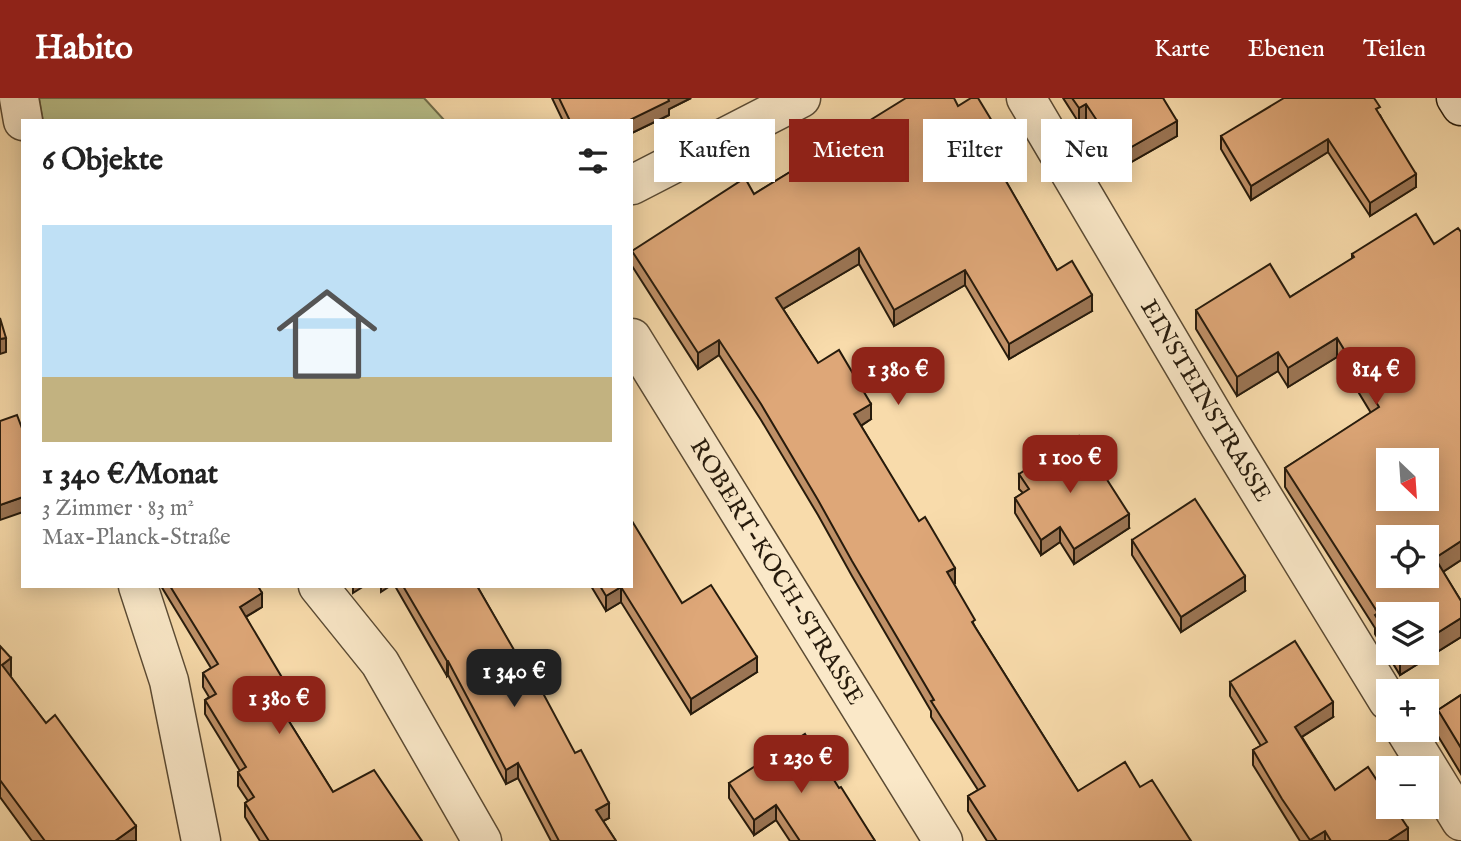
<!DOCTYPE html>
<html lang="de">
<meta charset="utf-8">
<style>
:root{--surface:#fff;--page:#f2f2f2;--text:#222;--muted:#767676;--accent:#8f2418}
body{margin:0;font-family:"IM FELL English",serif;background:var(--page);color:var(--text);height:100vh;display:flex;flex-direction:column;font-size:26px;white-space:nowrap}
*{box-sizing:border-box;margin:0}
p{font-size:23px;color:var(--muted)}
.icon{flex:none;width:38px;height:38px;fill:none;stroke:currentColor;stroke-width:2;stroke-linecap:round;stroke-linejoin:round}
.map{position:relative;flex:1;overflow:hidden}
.drawer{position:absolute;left:21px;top:21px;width:612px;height:469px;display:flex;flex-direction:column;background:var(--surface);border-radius:0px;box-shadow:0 4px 18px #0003}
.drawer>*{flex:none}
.top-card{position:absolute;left:654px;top:21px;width:665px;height:63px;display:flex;gap:14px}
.needle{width:46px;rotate:155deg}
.tools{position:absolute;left:1376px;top:350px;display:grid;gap:14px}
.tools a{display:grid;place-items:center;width:63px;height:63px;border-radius:0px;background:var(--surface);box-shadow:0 4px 18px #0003;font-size:35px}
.price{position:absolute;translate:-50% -60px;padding:0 16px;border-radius:14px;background:var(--accent);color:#fff;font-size:23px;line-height:46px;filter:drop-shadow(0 2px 4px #0008)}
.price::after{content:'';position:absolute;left:50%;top:42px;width:21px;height:16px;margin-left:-10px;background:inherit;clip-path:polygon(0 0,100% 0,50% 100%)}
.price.on{background:#222;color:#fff}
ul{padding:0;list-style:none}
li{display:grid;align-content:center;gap:14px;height:371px;padding:0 21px}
li span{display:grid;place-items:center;height:217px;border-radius:0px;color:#555}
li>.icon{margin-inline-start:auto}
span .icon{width:126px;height:126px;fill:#fffc;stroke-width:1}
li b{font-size:30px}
h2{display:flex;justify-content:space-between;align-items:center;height:84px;padding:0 21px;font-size:30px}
.tag{padding:0 24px;border-radius:0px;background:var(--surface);box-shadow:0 4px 18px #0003;font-size:24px;line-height:63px}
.tag.on{background:var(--accent);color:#fff}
header{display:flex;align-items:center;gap:42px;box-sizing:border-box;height:98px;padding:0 35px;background:var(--accent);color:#fff}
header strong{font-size:33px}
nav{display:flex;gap:38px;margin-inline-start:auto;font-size:24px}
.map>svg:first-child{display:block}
.green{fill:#bbc18b;stroke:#716e4c;stroke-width:2}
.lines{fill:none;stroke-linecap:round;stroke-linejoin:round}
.street-casing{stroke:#5b4b34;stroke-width:41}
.secondary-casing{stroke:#271b0c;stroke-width:41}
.street{stroke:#fae8c8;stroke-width:38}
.secondary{stroke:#fae8c8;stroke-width:38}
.wall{fill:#bf9067;stroke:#271b0c;stroke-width:2;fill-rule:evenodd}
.shaded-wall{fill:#9b7554;stroke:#271b0c;stroke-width:2}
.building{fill:#dea778;stroke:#271b0c;stroke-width:2;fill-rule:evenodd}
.labels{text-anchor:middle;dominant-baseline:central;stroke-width:5;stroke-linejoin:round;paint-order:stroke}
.street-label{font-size:24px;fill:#271b0c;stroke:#fae8c8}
</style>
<header>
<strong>Habito</strong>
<nav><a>Karte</a><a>Ebenen</a><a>Teilen</a></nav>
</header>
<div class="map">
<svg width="1461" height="743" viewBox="0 0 1461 743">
<rect width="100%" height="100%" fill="#f8dbab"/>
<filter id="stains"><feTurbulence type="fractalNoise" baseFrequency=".00286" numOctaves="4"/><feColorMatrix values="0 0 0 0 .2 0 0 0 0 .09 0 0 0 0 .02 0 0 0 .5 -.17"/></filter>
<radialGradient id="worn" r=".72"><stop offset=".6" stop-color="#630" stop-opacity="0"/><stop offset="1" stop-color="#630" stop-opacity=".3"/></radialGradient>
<polygon class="green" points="39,0 424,0 445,23 43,23"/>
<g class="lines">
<defs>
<g id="street">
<polyline points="19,0 23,23"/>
<path id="s1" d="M 1026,0 L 1219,327 L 1388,603"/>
<polyline points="632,87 801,0"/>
<path id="s2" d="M 632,240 L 943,743"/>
<polyline points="138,488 169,583 201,743"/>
<polyline points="318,488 380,565 482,743"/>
<polyline points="1405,632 1461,723"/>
</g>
<polyline id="secondary" points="1456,0 1461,8"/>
</defs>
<use href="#street" class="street-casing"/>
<use href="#secondary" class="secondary-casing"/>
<use href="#street" class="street"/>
<use href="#secondary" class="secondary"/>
</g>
<g class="wall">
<polygon points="552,0 691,0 669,11 669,17 632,35 632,23 563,23"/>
<polygon points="1063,0 1163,0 1177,38 1119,71 1086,21 1079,25"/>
<polygon points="958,8 1015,76 1005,82 1057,172 1092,213 1009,261 965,187 894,228 859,166 783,211 818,265 871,321 861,328 955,485 954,486 975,529 1078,693 1140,689 1191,743 987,743 968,713 968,698 978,692 931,619 931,613 852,478 818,417 761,322 719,257 698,271 632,168 632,153 754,96 851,37 851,34"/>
<polygon points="1380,17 1416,89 1370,118 1328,54 1251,102 1221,51 1221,38"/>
<path d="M 1461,134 L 1461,462 L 1443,474 L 1461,503 L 1461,539 L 1400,577 L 1375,536 L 1375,530 L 1285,389 L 1285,370 L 1371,315 L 1337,259 L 1288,289 L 1278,273 L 1237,298 L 1196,231 L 1196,212 L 1290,199 L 1352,161 L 1352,156 L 1434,146 ZM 1388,516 L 1426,555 L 1388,555 Z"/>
<polygon points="1019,376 1129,430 1074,466 1060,444 1041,457 1015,415 1015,400 1023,395 1019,391"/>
<polygon points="1132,442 1245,493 1181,534 1132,457"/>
<polygon points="161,488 258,488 262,509 246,519 296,617 288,622 333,694 422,743 260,743 245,719 245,705 248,703 238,688 238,674 240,673 205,616 205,602 209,599 203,589 203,575 211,570"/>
<polygon points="395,488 477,488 609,720 603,723 616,743 551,743 518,680 506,686 448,577 447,578"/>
<polygon points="591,488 632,488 682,505 757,574 691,616 621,504 606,513"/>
<polygon points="0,548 11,577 10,578 136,743 32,743 0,699"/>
<polygon points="1230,584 1333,619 1302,639 1335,692 1408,743 1300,743 1253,667 1253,652 1261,648 1230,598"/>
<polygon points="1461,597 1461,676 1438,638 1438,612"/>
<polygon points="729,685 839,690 875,743 790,743 776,722 754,737 729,700"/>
</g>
<g class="shaded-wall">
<polygon points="667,0 691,0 669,11 669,17 632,35 632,23 628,23"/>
<polygon points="1086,6 1086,21 1079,25 1079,10"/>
<polygon points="1177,23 1177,38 1119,71 1119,56"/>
<polygon points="1328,41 1328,54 1251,102 1251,88"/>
<polygon points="1015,61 1015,76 999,86 999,71"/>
<polygon points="1416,76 1416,89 1370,118 1370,105"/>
<polygon points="859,150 859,166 776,215 776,200"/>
<polygon points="965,172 965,187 894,228 894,212"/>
<polygon points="1092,197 1092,213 1009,261 1009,246"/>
<polygon points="6,240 6,254 0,256 0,241"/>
<polygon points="1337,240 1337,259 1288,289 1288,270"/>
<polygon points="719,242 719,257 698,271 698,255"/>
<polygon points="1278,254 1278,273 1237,298 1237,279"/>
<polygon points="871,306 871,321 854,332 854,316"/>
<polygon points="23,399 23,414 0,422 0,407"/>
<polygon points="1129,416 1129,430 1074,466 1074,451"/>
<polygon points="1060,429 1060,444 1041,457 1041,442"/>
<polygon points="1461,443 1461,462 1435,479 1435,460"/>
<polygon points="955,470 955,485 947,490 947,474"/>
<polygon points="1245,478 1245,493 1181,534 1181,519"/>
<polygon points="353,488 364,488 353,495"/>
<polygon points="381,488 390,488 381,494"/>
<polygon points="621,489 621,504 606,513 606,498"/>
<polygon points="262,495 262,509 240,522 240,509"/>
<polygon points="1461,520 1461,539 1400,577 1400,558 1405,555 1426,555 1426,542"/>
<polygon points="757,559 757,574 691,616 691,601"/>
<polygon points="11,560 11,577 2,585 2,567"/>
<polygon points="447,563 448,563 448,577 447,578"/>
<polygon points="296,603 296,617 282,626 282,612"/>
<polygon points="1333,604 1333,619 1295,643 1295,629"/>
<polygon points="518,665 518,680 506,686 506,672"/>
<polygon points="609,705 609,720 596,727 596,712"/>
<polygon points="776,707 776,722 754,737 754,722"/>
<polygon points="136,728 136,743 115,743"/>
<polygon points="1408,730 1408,743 1388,743"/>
<polygon points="1325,733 1325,743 1310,743 1310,742"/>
</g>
<g class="building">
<polygon points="559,0 668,0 669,3 628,23 570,23"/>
<polygon points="906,0 954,0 958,8 971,0 978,0 1015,61 999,71 1057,172 1072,163 1092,197 1009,246 965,172 894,212 859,150 776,200 818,265 839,252 871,306 854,316 919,423 925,419 955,470 947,474 975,522 972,524 1078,693 1125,664 1140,689 1152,682 1191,743 997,743 968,698 985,688 931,603 934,602 852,463 818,402 761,306 719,242 698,255 632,153 745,80 754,96 852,36 851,34"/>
<polygon points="1072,0 1163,0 1177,23 1119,56 1086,6 1079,10"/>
<polygon points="1284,0 1374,0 1380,9 1376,11 1416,76 1370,105 1328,41 1251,88 1221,38"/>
<path d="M 1416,116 L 1434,146 L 1458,130 L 1461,134 L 1461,443 L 1435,460 L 1461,503 L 1461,520 L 1426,542 L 1426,516 L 1388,516 L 1388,537 L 1375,517 L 1378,515 L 1285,370 L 1379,309 L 1337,240 L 1288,270 L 1278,254 L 1237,279 L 1196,212 L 1270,166 L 1290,199 L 1354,159 L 1352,156 ZM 1388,362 L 1426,362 L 1426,401 L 1388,401 ZM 1388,439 L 1426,439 L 1426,478 L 1388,478 Z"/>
<polygon points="0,220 6,240 0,241"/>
<polygon points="17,317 23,333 23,399 0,407 0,323"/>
<polygon points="1079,338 1129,416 1074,451 1060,429 1041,442 1015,400 1029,391 1019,376"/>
<polygon points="1195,401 1245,478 1181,519 1132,442"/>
<polygon points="632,423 682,505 711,487 757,559 691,601 621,489 606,498 600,488 632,488"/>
<polygon points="170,488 258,488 262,495 240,509 296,603 282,612 333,694 374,672 422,743 269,743 245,705 254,699 238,674 246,669 205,602 216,596 203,575 218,566"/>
<polygon points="403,488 477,488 525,571 529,569 575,655 581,652 609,705 596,712 616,743 559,743 518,665 506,672 448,563 447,563"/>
<polygon points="1295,543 1333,604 1295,629 1335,692 1368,669 1388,699 1388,709 1394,709 1408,730 1388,743 1331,743 1325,733 1310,742 1282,701 1253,652 1267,644 1230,584"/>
<polygon points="0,548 11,560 2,567 46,625 55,617 136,728 115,743 45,743 0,682"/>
<polygon points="1461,597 1461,650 1438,612"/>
<polygon points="805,636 839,690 841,689 875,743 800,743 776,707 754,722 729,685"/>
</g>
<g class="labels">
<g class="street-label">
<text stroke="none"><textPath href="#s1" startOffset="352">EINSTEINSTRASSE</textPath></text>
<text stroke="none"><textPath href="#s2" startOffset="275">ROBERT-KOCH-STRASSE</textPath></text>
</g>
</g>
<rect width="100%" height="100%" filter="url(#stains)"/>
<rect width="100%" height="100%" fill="url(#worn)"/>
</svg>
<div class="tools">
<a><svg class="needle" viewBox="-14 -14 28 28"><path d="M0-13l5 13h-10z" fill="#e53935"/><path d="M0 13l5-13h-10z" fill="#767676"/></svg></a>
<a><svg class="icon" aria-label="locate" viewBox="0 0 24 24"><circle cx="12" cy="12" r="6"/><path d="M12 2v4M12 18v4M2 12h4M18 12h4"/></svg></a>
<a><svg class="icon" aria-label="layers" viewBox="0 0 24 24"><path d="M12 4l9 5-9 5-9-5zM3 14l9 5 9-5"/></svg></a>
<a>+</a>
<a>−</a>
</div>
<b class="price" style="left:898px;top:309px">1 380 €</b>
<b class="price" style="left:1376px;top:309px">814 €</b>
<b class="price" style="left:1070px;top:397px">1 100 €</b>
<b class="price on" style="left:514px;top:611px">1 340 €</b>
<b class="price" style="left:279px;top:638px">1 380 €</b>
<b class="price" style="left:801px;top:697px">1 230 €</b>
<div class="top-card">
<a class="tag">Kaufen</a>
<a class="tag on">Mieten</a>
<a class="tag">Filter</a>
<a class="tag">Neu</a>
</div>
<section class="drawer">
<h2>6 Objekte<svg class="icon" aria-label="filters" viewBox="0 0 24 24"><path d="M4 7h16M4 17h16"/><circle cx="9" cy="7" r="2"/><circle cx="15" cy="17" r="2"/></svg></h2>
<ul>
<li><span style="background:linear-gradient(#bfe0f5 70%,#c2b280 0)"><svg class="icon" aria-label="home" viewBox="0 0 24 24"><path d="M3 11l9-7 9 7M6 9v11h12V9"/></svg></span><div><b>1 340 €/Monat</b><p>3 Zimmer · 83 m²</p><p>Max-Planck-Straße</p></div></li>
</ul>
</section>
</div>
